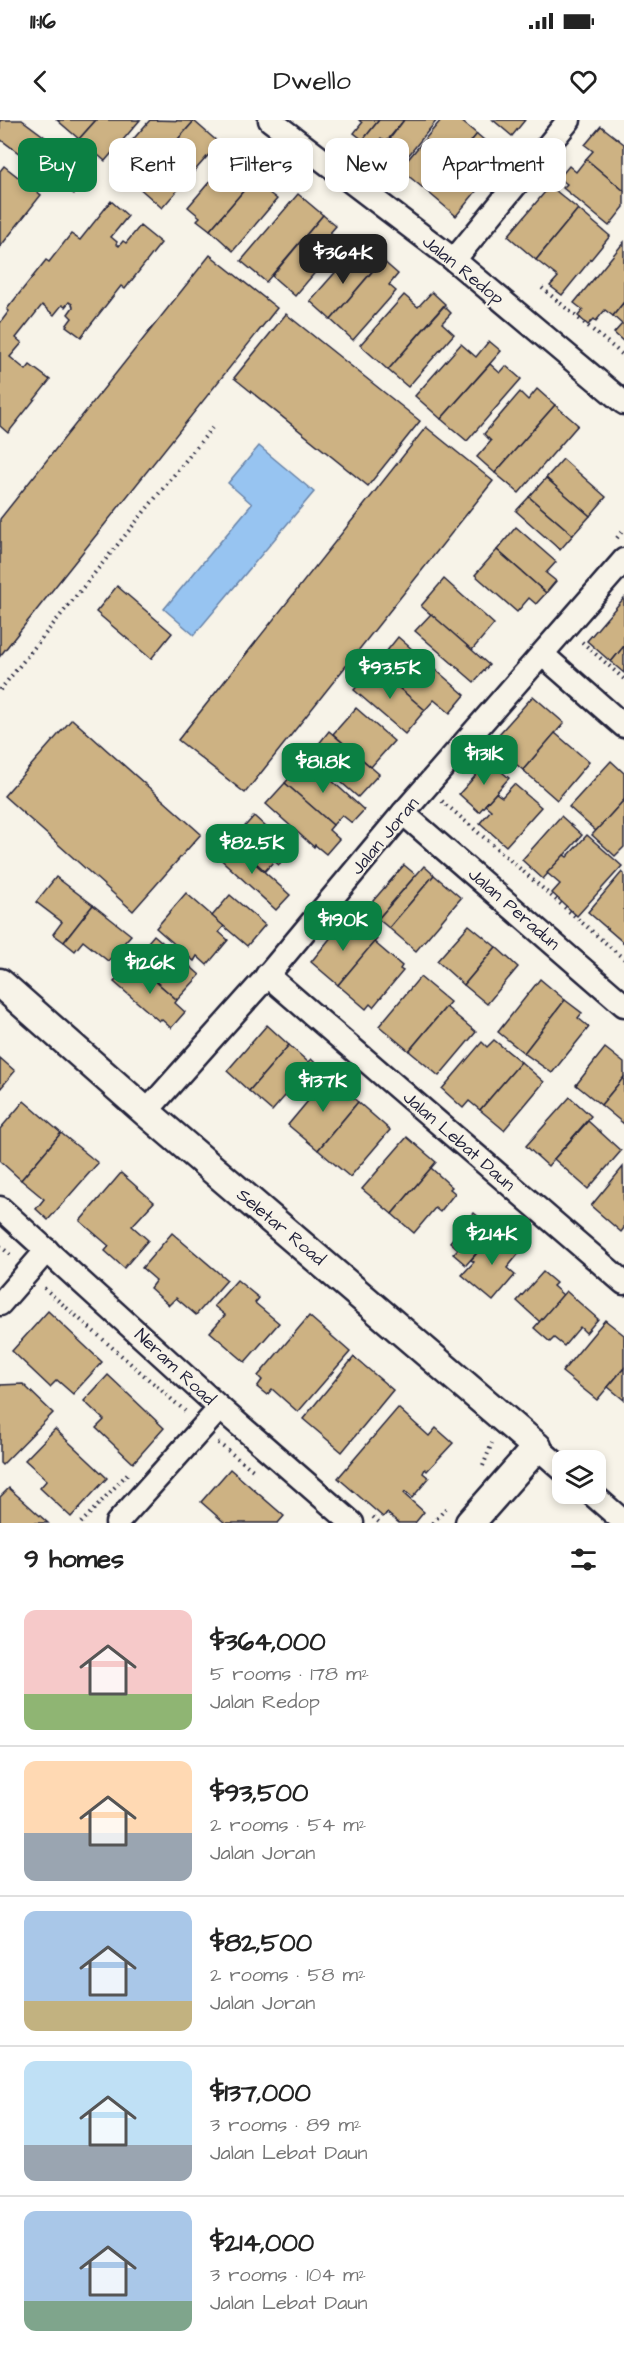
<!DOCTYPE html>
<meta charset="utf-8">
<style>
:root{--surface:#fff;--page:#f2f2f2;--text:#222;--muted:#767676;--line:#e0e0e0;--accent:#0b8043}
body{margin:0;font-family:"Architects Daughter",sans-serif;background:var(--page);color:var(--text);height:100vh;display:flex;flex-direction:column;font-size:22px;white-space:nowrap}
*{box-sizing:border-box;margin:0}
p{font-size:20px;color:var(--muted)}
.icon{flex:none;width:33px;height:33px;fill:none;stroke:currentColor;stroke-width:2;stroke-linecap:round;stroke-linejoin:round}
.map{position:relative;height:1403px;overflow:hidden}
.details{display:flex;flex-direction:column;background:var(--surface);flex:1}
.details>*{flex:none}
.hud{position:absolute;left:18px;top:18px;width:588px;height:54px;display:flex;gap:12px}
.fabs{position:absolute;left:552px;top:1330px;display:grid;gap:12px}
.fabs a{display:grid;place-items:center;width:54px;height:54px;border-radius:12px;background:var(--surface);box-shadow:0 3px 9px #0003;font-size:30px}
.price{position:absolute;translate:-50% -51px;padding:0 14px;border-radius:12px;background:var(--accent);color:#fff;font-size:20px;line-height:39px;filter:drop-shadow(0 2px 3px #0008)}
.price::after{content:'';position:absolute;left:50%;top:36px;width:18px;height:14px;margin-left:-9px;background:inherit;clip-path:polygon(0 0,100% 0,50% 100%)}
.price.active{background:#222;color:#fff}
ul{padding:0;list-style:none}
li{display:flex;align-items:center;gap:18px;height:150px;padding:0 24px}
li+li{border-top:2px solid var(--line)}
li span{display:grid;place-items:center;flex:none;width:168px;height:120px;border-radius:12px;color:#555}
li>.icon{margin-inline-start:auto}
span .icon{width:72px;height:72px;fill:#fffc;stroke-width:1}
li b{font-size:26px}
h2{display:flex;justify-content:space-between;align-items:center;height:72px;padding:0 24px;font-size:26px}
.chip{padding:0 21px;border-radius:12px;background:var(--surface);box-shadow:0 3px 9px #0003;font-size:21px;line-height:54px}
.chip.active{background:var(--accent);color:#fff}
.status{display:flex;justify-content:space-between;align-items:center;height:42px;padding:0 30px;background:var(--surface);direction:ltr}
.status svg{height:16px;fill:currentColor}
header{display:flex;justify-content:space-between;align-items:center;height:78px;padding:0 24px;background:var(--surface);font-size:27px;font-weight:600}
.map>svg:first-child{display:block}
.water{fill:#97c4f1;stroke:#6883a8;stroke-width:1.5}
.building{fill:#cdb283;stroke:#22223b;stroke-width:1.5}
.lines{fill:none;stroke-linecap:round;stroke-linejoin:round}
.minor-casing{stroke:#22223b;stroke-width:27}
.tertiary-casing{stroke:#22223b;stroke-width:33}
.path{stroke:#22223b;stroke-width:4;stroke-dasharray:1.5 4.5;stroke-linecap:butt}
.minor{stroke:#f7f3e8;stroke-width:22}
.tertiary{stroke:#f7f3e8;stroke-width:28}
.labels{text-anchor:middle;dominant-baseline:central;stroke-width:4.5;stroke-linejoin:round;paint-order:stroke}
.street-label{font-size:18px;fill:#22223b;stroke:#f7f3e8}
</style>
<div class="status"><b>11:16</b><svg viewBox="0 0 49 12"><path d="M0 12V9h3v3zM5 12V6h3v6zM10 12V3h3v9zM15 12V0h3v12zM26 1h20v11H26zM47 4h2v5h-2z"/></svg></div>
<header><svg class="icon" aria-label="back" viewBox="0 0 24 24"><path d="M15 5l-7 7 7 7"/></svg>Dwello<svg class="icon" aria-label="heart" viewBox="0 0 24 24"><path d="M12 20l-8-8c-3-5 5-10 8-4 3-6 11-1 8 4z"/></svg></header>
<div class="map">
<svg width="624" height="1403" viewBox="0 0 624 1403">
<rect width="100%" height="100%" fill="#f7f3e8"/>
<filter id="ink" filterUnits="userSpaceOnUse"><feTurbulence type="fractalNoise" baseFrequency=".0167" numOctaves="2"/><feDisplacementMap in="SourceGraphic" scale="12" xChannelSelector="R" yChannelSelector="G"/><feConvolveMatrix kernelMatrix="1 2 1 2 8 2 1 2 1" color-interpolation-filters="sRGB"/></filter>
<g filter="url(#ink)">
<polygon class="water" points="259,326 314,372 194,515 164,489 252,384 228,363"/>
<g class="building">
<polygon points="0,0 22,0 92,52 74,74 0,19"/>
<polygon points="57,0 96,0 79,19"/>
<polygon points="96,0 140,0 105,41 79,19"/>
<polygon points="150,0 194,1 137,66 121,51 132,38 123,31"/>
<polygon points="359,0 379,0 363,20 354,13 362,3"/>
<polygon points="379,0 404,0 386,22 381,18 373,28 363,20"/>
<polygon points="404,0 437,0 404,41 396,34 389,42 379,33"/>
<polygon points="441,0 460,0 477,14 429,73 400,49"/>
<polygon points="493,0 525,0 512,16"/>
<polygon points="194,1 219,23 162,88 137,66"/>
<polygon points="601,6 624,24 624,71 586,39 593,31 585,25"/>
<polygon points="477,14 504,37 456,96 429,73"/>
<polygon points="586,39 624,71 624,87 609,106 563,68 567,64 559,58 569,46 576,52"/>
<polygon points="228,40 240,50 245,43 258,54 210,110 197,100 200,97 188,87"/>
<polygon points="4,46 41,75 0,127 0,51"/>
<polygon points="258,54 273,67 268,72 277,79 233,131 210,110"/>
<polygon points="550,66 578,89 536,140 508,116"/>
<polygon points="298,74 323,95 266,162 241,141"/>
<polygon points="111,81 128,96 111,117 117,122 116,124 119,126 123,121 126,123 140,106 161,123 125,169 121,166 81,217 66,206 72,198 68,194 73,187 72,184 69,182 65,187 62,185 54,195 42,185 16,218 22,223 10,237 26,250 30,245 50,260 8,313 0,306 0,203 9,191 7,189 46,140 49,142 71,114 80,120"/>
<polygon points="578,89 610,116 562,175 550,166 558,157 536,140"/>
<polygon points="323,95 336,106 330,113 341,122 295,176 272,156"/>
<polygon points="624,122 624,182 613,196 605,190 596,201 594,199 588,205 578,196 583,190 574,183"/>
<polygon points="355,130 375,148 331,200 310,181"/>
<polygon points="210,135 277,188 0,536 0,399"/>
<polygon points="382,140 398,154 389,165 396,171 353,220 331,200"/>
<polygon points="432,172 445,184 388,250 360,225 404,175 418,187"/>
<polygon points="624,182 624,222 614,213 622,204 613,196"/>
<polygon points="444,186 451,193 442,203 454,214 408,267 388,250"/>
<polygon points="286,194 420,301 368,366 234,258"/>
<polygon points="489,221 501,231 441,299 415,276 461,224 476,237"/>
<polygon points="490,244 500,253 506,246 521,259 467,321 441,299"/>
<polygon points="537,269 555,285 495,353 477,337 491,321 484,314 520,272 528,280"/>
<polygon points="555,285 578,305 519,373 495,353"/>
<polygon points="426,307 493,361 245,673 178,620"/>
<polygon points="563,339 606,377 590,396 546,358"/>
<polygon points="546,358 590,396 573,415 529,377"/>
<polygon points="529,377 573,415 560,430 516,391"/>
<polygon points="516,407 556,442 546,453 556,461 546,473 497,430"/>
<polygon points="497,430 546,473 536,484 529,478 517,492 475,455"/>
<polygon points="444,459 494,504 472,530 421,486"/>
<polygon points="117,466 172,513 151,539 96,492"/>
<polygon points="624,478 624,526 611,542 587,521"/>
<polygon points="431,494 489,545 474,562 415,511"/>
<polygon points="398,517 465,575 450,593 434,580 425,590 374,547"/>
<polygon points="624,526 624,553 611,542"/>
<polygon points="374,547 425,590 405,614 354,570"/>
<polygon points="533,576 564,603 523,650 491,623"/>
<polygon points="356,588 394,621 371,647 333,614"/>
<polygon points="72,599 201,714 133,791 4,676"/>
<polygon points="329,611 379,654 358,677 310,635"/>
<polygon points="555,613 589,642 557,680 523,650"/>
<polygon points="307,638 364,690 352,703 342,695 333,705 285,663"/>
<polygon points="489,641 509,658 479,692 459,674"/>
<polygon points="611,641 624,653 624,680 596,711 569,687"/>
<polygon points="285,663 333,705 329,710 339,719 326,734 315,725 314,727 266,684"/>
<polygon points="514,664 541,687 506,726 480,703 491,690 485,685 496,673 502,677"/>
<polygon points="624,680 624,727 615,736 592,715"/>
<polygon points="254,696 290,729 279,745 274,741 265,751 232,721"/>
<polygon points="561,696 582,715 543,759 522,740"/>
<polygon points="587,715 622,746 577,796 552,773 560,764 547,753 564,735 567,737"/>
<polygon points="228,719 290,775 276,790 215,734"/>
<polygon points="404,745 416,755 378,799 366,789"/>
<polygon points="424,746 434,755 389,808 378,799"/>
<polygon points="622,752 624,754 624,823 588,792"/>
<polygon points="434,755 461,778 416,831 389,808"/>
<polygon points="56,757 93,785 64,822 53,814 62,802 36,782"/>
<polygon points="186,773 224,806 219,812 228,820 207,845 197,836 194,841 156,808"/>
<polygon points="230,775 265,805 247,826 212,796"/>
<polygon points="93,785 131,815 108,841 83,821 75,831 64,822"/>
<polygon points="345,800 360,812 363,808 377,819 338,865 311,842"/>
<polygon points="469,805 496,827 464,865 437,841"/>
<polygon points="154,815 200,855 177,880 132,841"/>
<polygon points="374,822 402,846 400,849 403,851 373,887 370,884 366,889 338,865"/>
<polygon points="496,827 518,847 487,884 464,865"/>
<polygon points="132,841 177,880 175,883 185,892 171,908 161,899 159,901 114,862"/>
<polygon points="420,857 450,882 409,931 379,906"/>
<polygon points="540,859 565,880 524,933 498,912"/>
<polygon points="565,880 582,893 578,898 589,907 552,953 524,933"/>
<polygon points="446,887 476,912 439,956 409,931"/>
<polygon points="267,905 289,925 249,971 227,951"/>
<polygon points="494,920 521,942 480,990 469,981 463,988 442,969 482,922 487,927"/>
<polygon points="289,925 308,942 311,939 323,950 307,969 298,961 272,991 249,971"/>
<polygon points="605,928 624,943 624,957 601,985 576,965"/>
<polygon points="0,938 15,951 0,969"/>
<polygon points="521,942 544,962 504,1010 480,990"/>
<polygon points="328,957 358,982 318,1030 288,1005"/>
<polygon points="624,957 624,1004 601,985"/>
<polygon points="570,977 591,996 548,1046 526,1026"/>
<polygon points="24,981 61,1013 21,1060 0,1041 0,1009"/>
<polygon points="358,982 390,1010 350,1057 318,1030"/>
<polygon points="588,1001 621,1031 588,1069 554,1039"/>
<polygon points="61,1013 98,1043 48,1100 36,1089 44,1079 21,1060"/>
<polygon points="407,1017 436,1042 392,1094 362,1069"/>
<polygon points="623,1047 624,1108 621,1112 591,1086"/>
<polygon points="431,1048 452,1067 450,1069 455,1073 440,1092 435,1088 414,1113 392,1094"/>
<polygon points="121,1053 154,1082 132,1106 148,1120 124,1148 105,1131 109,1126 80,1101"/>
<polygon points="474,1093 496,1111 466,1145 453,1134 458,1129 450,1122"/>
<polygon points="496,1111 520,1132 507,1148 515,1155 493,1181 462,1155 474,1142 471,1140"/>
<polygon points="172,1113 227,1160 196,1195 176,1178 169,1185 150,1168 156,1160 142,1148"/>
<polygon points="543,1152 556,1163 553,1166 563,1175 540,1202 517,1181"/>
<polygon points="237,1160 259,1178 255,1183 279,1203 245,1242 210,1212 225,1195 214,1186"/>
<polygon points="566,1171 598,1199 586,1213 580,1207 564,1226 554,1218 550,1222 534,1208"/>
<polygon points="48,1191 102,1242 73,1274 57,1260 50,1267 12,1231"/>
<polygon points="309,1196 350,1232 298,1292 272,1269 267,1275 257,1267 262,1260 258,1256"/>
<polygon points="605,1200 624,1215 624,1248 597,1280 562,1252"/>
<polygon points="354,1237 393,1270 342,1332 303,1299"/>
<polygon points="624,1248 624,1280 608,1267"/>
<polygon points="108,1255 164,1308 133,1343 96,1308 104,1300 84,1281"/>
<polygon points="23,1264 53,1293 2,1345 0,1343 0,1265"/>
<polygon points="398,1288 429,1316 436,1308 453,1323 427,1351 425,1349 423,1353 429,1358 412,1378 405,1372 404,1374 424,1392 415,1403 399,1403 387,1393 383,1397 338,1358"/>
<polygon points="55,1309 107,1358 71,1397 40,1368 47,1360 25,1340"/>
<polygon points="230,1349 284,1396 278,1403 225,1403 201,1382"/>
<polygon points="9,1368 48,1403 0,1403 0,1377"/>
</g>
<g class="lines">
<defs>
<g id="minor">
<polyline points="270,0 454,140 624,283"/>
<polyline points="454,140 569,0"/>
<polyline points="543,535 624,606"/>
<polyline points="403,693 624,885"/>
<polyline points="267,855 624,1163"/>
<polyline points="146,992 262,862 403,693 624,440"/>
<polyline points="0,1088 220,1288 352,1403"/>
<polyline points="0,1184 47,1130"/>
<polyline points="537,1327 562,1349"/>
<polyline points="592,1374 624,1402"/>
<polyline points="117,1403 220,1288"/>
</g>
<polyline id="tertiary" points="0,863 146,992 537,1327 470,1403"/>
</defs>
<use href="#minor" class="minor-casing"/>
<use href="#tertiary" class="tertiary-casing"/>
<g class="path">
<polyline points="542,168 624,236"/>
<polyline points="617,418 624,409"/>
<polyline points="582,522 624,559"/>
<polyline points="0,570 212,308"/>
<polyline points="442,681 624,839"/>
<polyline points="0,1126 13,1137"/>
<polyline points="44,1168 185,1291"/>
<polyline points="218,1323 253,1350"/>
<polyline points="483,1346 492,1323"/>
<polyline points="373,1397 380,1403"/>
<polyline points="81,1403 128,1353"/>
<polyline points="433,1403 448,1386"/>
</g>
<use href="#minor" class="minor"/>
<use href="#tertiary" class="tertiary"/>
</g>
</g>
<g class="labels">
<g class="street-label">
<text transform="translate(463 150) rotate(39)">Jalan Redop</text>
<text transform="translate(385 716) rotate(-50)">Jalan Joran</text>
<text transform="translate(514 789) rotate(41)">Jalan Peradun</text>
<text transform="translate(459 1021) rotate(41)">Jalan Lebat Daun</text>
<text transform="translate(281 1107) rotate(40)">Seletar Road</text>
<text transform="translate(175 1247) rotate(43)">Neram Road</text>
</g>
</g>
</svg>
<div class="fabs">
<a><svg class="icon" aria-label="layers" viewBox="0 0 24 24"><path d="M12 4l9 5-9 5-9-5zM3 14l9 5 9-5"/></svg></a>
</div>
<b class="price active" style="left:343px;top:165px">$364K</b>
<b class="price" style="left:390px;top:580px">$93.5K</b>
<b class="price" style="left:484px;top:666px">$131K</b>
<b class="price" style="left:323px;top:674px">$81.8K</b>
<b class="price" style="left:252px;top:755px">$82.5K</b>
<b class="price" style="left:343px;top:832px">$190K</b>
<b class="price" style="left:150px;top:875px">$126K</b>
<b class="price" style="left:323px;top:993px">$137K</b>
<b class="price" style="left:492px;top:1146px">$214K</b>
<div class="hud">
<a class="chip active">Buy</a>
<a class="chip">Rent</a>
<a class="chip">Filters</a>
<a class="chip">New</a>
<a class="chip">Apartment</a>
</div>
</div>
<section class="details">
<h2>9 homes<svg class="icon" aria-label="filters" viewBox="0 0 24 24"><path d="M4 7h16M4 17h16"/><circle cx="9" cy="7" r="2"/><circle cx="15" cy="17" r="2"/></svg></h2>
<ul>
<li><span style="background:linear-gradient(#f6c9c9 70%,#8fb573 0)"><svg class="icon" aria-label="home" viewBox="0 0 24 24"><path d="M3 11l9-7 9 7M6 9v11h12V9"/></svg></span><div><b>$364,000</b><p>5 rooms · 178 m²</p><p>Jalan Redop</p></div></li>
<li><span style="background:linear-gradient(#ffd9b3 60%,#9aa5b1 0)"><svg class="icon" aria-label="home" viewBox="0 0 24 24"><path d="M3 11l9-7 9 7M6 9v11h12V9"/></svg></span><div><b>$93,500</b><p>2 rooms · 54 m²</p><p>Jalan Joran</p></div></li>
<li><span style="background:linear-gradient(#a9c7e8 75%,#c2b280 0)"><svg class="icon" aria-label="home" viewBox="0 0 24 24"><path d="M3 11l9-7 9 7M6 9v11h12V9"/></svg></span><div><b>$82,500</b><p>2 rooms · 58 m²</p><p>Jalan Joran</p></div></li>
<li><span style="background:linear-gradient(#bfe0f5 70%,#9aa5b1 0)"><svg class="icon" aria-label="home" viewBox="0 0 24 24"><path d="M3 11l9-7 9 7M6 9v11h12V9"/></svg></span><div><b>$137,000</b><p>3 rooms · 89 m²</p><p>Jalan Lebat Daun</p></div></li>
<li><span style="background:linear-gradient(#a9c7e8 75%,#7fa58c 0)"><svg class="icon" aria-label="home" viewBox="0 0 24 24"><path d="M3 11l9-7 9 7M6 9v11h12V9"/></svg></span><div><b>$214,000</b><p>3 rooms · 104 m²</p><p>Jalan Lebat Daun</p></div></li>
</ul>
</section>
